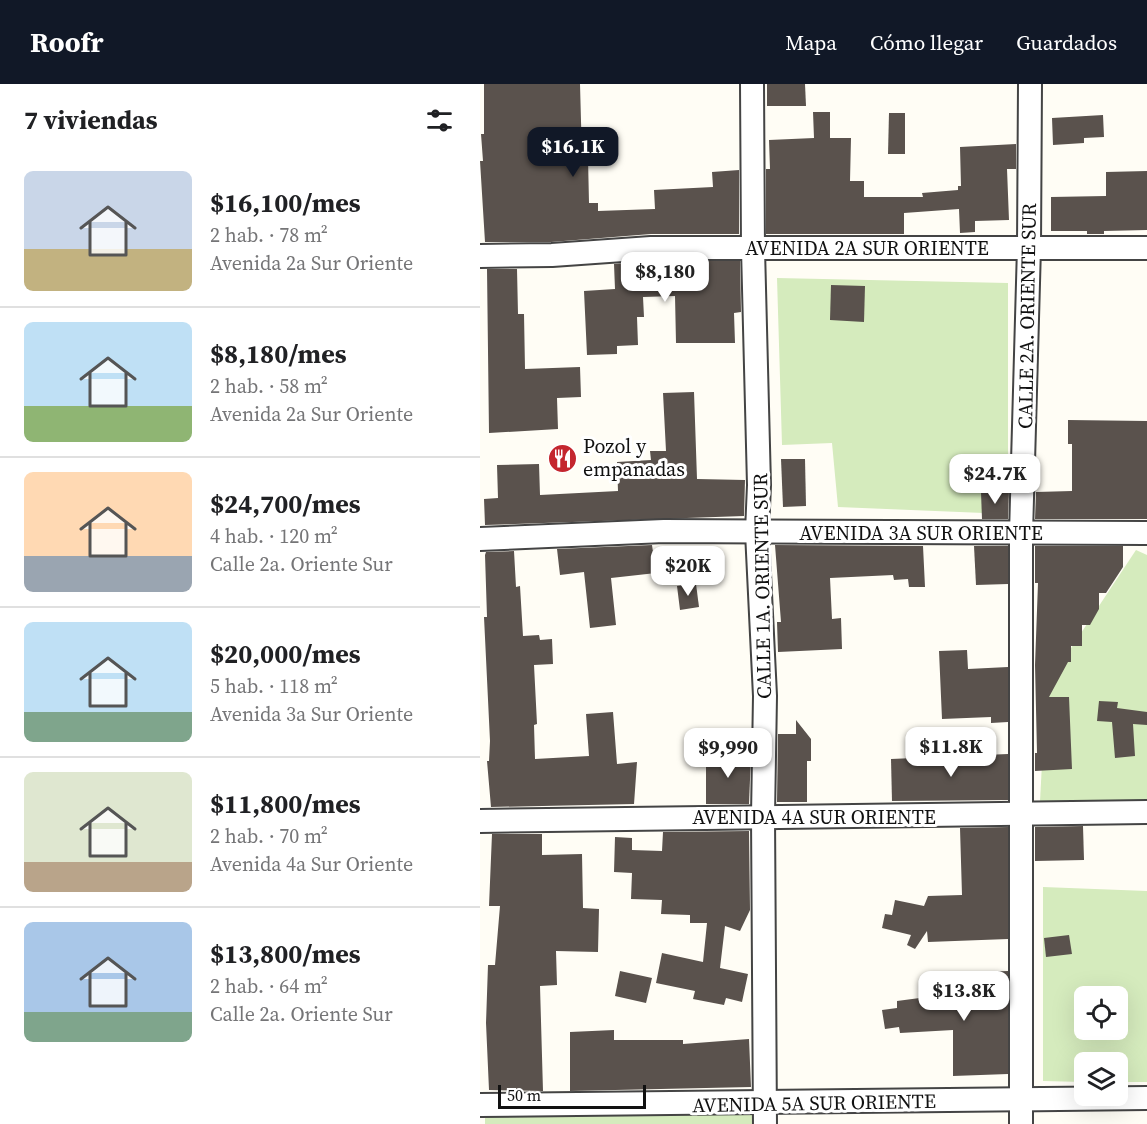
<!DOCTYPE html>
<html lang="es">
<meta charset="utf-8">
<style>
:root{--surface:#fff;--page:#f6f6f6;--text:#202124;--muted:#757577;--line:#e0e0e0;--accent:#111827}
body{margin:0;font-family:"Source Serif 4",serif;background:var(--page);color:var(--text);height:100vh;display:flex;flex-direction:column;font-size:22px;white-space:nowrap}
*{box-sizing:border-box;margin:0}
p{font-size:20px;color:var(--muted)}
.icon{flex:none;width:33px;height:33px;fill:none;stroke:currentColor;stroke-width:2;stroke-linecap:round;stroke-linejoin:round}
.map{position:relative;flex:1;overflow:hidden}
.drawer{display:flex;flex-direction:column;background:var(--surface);width:480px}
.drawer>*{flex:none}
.buttons{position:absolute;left:594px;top:902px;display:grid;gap:12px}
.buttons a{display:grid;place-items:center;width:54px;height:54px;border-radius:9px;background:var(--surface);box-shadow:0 6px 24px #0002;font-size:30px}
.scale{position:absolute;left:18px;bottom:15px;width:148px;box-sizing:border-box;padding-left:6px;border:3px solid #111;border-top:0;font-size:16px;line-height:21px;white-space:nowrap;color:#111;-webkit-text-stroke:4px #fff;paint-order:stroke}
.price{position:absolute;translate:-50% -51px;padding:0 14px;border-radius:12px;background:#fff;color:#222;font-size:20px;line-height:39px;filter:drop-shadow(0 2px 3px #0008)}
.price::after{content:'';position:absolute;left:50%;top:36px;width:18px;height:14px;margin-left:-9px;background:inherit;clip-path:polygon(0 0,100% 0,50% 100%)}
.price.current{background:var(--accent);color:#fff}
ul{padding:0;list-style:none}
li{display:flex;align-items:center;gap:18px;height:150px;padding:0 24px}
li+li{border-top:2px solid var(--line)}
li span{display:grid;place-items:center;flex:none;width:168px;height:120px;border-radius:9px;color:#555}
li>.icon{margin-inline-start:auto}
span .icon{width:72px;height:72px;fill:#fffc;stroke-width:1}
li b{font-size:26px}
h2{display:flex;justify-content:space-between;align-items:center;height:72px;padding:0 24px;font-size:26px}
header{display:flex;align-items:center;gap:36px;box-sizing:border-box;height:84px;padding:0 30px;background:var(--accent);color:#fff}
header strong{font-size:28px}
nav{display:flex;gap:33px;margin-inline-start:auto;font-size:21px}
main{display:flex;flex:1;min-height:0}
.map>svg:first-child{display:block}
.green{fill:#d5ebbd;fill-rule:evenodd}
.building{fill:#5a524d}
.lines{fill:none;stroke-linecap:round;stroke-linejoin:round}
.street-casing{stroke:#444;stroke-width:26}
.street{stroke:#fff;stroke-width:22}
.labels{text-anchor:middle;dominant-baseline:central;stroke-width:6;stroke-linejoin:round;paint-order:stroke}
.street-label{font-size:20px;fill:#111;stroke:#fff}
.poi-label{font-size:20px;fill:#111;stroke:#fff;text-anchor:start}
</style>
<header>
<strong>Roofr</strong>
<nav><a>Mapa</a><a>Cómo llegar</a><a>Guardados</a></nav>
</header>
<main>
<section class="drawer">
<h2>7 viviendas<svg class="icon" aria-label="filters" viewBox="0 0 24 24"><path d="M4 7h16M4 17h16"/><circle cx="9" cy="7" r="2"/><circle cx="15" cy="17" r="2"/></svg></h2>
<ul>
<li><span style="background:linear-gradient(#c9d6e8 65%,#c2b280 0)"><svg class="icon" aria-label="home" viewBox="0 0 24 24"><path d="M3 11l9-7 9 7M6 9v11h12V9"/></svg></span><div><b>$16,100/mes</b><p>2 hab. · 78 m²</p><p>Avenida 2a Sur Oriente</p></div></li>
<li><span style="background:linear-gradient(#bfe0f5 70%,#8fb573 0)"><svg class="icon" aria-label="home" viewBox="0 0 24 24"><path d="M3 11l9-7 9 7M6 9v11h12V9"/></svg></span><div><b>$8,180/mes</b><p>2 hab. · 58 m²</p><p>Avenida 2a Sur Oriente</p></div></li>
<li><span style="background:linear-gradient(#ffd9b3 70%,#9aa5b1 0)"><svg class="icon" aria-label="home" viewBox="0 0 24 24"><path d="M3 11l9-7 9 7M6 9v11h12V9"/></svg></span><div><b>$24,700/mes</b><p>4 hab. · 120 m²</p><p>Calle 2a. Oriente Sur</p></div></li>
<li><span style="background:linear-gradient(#bfe0f5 75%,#7fa58c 0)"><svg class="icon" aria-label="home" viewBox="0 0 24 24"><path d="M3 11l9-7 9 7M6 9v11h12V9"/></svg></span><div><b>$20,000/mes</b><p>5 hab. · 118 m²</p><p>Avenida 3a Sur Oriente</p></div></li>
<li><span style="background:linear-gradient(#dfe7d0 75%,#b9a48a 0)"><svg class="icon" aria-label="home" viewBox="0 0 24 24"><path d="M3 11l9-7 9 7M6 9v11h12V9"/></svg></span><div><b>$11,800/mes</b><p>2 hab. · 70 m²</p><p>Avenida 4a Sur Oriente</p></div></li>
<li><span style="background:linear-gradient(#a9c7e8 75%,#7fa58c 0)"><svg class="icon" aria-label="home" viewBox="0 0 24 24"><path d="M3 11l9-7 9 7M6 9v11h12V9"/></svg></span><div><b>$13,800/mes</b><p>2 hab. · 64 m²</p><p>Calle 2a. Oriente Sur</p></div></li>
</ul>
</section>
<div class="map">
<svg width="667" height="1040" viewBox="0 0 667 1040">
<rect width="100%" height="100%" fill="#fffdf5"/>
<g class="green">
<polygon points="297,194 528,199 528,430 358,423 352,359 302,361"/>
<polygon points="656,466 667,471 667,717 560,718 566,602"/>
<path d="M 563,803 L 667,807 L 667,998 L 638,998 L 638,978 L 604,978 L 604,998 L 563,997 ZM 604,912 L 638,912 L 638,945 L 604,945 Z"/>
<polygon points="272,1030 272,1040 5,1040 5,1031"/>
</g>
<g class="building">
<polygon points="4,0 100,0 102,74 108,74 109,119 118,119 118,127 175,125 174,106 233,103 232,88 259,86 259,150 171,150 71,158 5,158 0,77 3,77 1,50 4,50"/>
<polygon points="287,0 325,0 326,22 287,22"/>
<polygon points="333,28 350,28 350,54 371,54 370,97 384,97 384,113 443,113 442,109 478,106 478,102 481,102 480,63 536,60 536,85 527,85 529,136 495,137 495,148 480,149 479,125 424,129 424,150 286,150 286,85 290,85 289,56 334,54"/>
<polygon points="409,29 425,29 425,70 408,70"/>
<polygon points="623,31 624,53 604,54 604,59 573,61 572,34"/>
<polygon points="667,87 667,146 624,147 624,150 607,150 607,147 571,147 571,113 626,112 626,88"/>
<polygon points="171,177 260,177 261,228 254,229 255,259 196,259 195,212 163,213 164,233 157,233 158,261 137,262 137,270 107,271 104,207 135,205 134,180"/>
<polygon points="7,185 37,185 38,230 44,230 45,285 100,283 101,313 77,314 78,345 9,349"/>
<polygon points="351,201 385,202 384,238 350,236"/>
<polygon points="214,308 217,395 265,396 264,432 5,441 4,415 18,414 17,381 59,380 60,411 138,407 137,378 171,376 170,367 186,367 183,309"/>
<polygon points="588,336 667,337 667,435 555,435 556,408 592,407 592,360 588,360"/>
<polygon points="301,375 325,375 326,422 303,423"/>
<polygon points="529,407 528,435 502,435 501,408"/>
<polygon points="172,461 176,489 131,494 136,541 110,544 104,488 80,491 77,465"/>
<polygon points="295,461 443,462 445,503 429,503 428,495 414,496 413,491 350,494 352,535 361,534 362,565 298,568 297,538 301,538"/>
<polygon points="494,462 528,462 528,500 496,501"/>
<polygon points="555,462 643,462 643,483 626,509 619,509 619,525 610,541 602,541 602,562 591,562 591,578 588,578 569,613 589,613 592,685 555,687 555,669 557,669 555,581 558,499 555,499"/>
<polygon points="34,467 36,503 40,502 43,552 59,551 60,556 72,555 73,580 54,581 57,640 54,641 55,675 109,672 106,630 133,628 137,680 157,678 154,720 11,723 7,677 9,677 10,657 4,533 7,533 5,471 6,468"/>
<polygon points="216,500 219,523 200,526 197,502"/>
<polygon points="487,566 488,585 528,583 528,638 511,639 511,633 462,635 459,567"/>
<polygon points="619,617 638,618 637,624 667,628 667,641 653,640 655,672 635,674 632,638 617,637"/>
<polygon points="316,636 331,655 331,677 327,677 327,718 297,718 298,650 316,650"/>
<polygon points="528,670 528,716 412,717 411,675"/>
<polygon points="226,671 271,671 269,720 226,720"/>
<polygon points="603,742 604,776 555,777 555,743"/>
<polygon points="528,743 528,855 448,858 447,847 435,865 427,861 431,851 402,844 405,830 412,831 415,816 444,822 448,812 482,811 480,744"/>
<polygon points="269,747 270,826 260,847 245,842 240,884 268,890 262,918 246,914 244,921 213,915 215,907 176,899 182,869 223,878 227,839 210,839 210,831 181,830 182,816 151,815 152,789 134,788 135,753 152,754 152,766 182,767 183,748"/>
<polygon points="12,750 62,750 62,771 102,770 103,824 119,825 118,868 76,867 77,901 60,902 63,1007 9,1006 6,939 8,881 15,881 20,822 9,822"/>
<polygon points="589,851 592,870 566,873 564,854"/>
<polygon points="140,887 172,894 166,919 135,912"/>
<polygon points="528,887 528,990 473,992 473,946 420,949 419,943 405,945 402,926 417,924 417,917 455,912 454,904 491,901 491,896 499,896 499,888"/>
<polygon points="134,946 134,956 203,956 203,960 269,955 271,1003 90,1007 90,948"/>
</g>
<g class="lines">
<defs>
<g id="street">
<polyline points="272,0 273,165 279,401 277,448 285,612 283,732 285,1040"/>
<polyline points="0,172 72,171 171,164 667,164"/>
<polyline points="0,455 184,447 667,449"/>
<polyline points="0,737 667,728"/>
<polyline points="0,1021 667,1014"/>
<polyline points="541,1040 541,450 549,163 550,0"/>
</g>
</defs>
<use href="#street" class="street-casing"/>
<use href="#street" class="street"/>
</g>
<defs>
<symbol id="restaurant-disc" viewBox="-11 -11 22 22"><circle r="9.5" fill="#c4262e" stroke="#fff"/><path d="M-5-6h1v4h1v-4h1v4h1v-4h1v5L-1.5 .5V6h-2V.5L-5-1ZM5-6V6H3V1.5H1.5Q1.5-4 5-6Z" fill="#fff"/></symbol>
</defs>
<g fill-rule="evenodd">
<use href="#restaurant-disc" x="66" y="358" width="33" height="33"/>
</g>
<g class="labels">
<g class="street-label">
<text x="387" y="164">AVENIDA 2A SUR ORIENTE</text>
<text transform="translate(547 232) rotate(-89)">CALLE 2A. ORIENTE SUR</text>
<text x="441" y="449">AVENIDA 3A SUR ORIENTE</text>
<text transform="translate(282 502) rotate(-91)">CALLE 1A. ORIENTE SUR</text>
<text x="334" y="733">AVENIDA 4A SUR ORIENTE</text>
<text transform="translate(334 1019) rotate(-1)">AVENIDA 5A SUR ORIENTE</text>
</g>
<g class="poi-label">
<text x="103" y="362">Pozol y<tspan x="103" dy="23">empanadas</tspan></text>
</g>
</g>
</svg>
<div class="buttons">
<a><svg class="icon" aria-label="locate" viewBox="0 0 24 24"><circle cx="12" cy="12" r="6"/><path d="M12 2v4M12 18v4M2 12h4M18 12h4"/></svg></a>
<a><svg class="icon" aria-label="layers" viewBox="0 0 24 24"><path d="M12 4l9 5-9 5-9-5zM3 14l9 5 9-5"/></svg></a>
</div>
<div class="scale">50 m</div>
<b class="price current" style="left:93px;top:94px">$16.1K</b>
<b class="price" style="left:185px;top:219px">$8,180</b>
<b class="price" style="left:515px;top:421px">$24.7K</b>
<b class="price" style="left:208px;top:513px">$20K</b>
<b class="price" style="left:471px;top:694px">$11.8K</b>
<b class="price" style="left:248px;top:695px">$9,990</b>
<b class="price" style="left:484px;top:938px">$13.8K</b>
</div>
</main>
